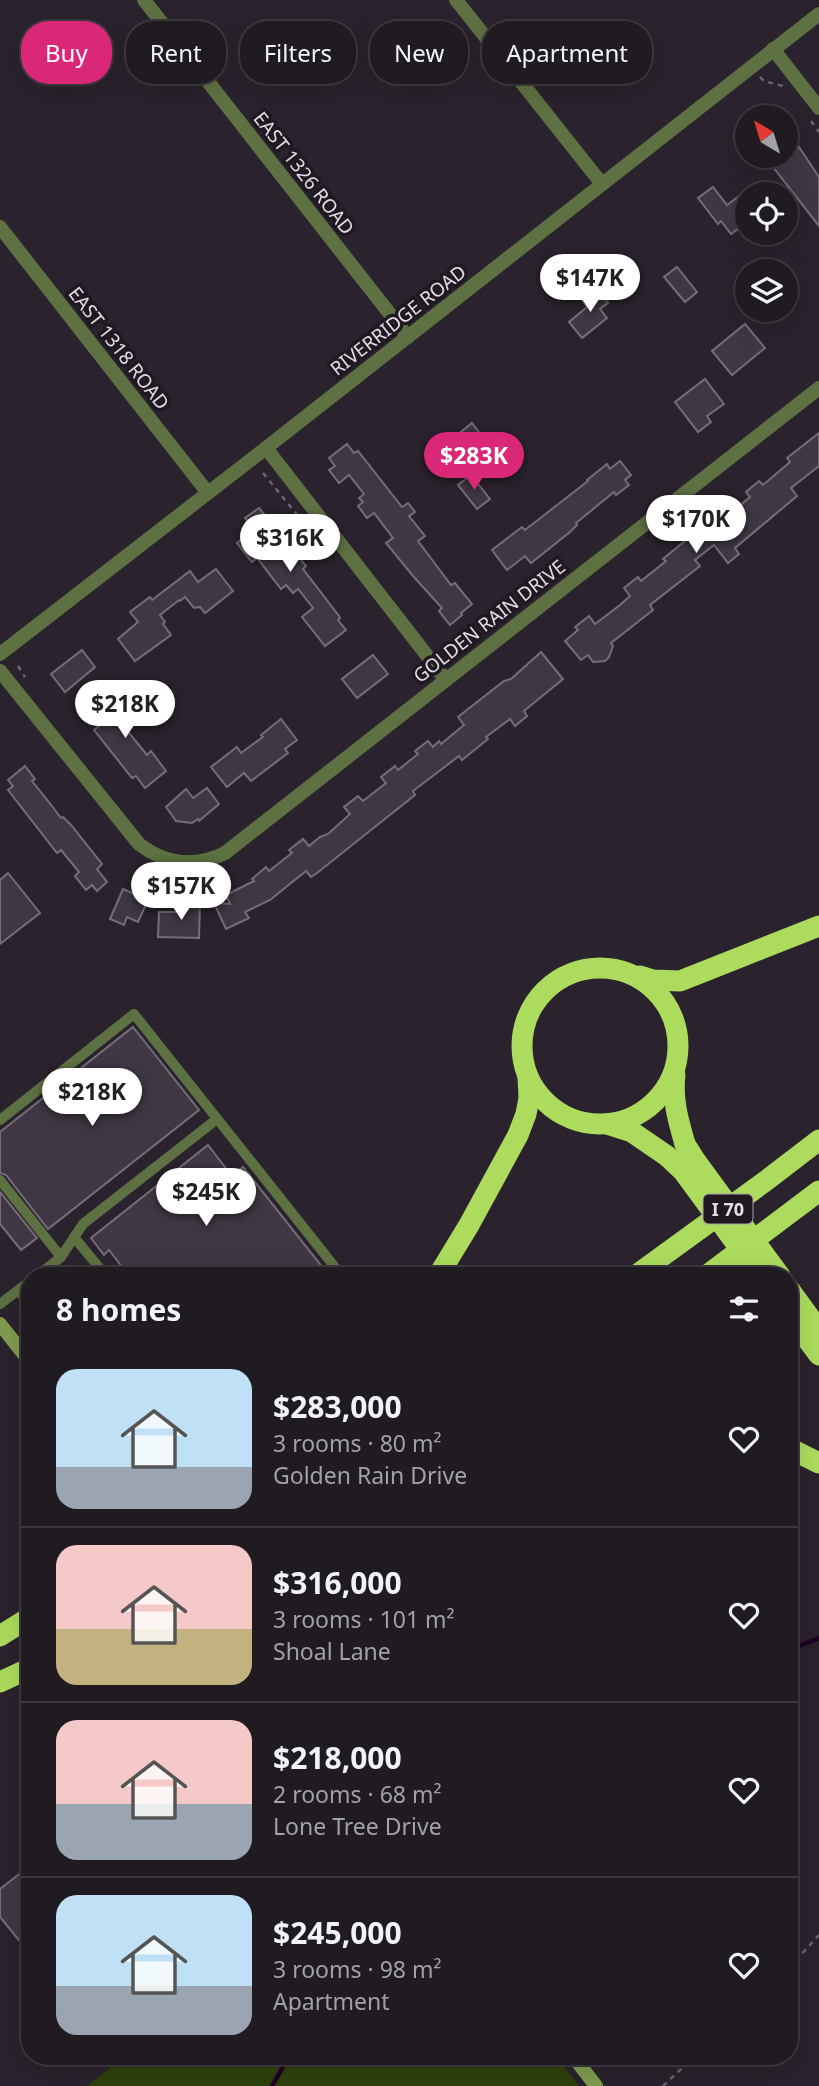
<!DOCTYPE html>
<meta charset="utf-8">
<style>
:root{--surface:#201a21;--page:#2d272e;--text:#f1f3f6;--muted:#a2a1a5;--line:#3d383f;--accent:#db2777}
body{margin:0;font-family:"Noto Sans",sans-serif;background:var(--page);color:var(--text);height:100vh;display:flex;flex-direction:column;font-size:26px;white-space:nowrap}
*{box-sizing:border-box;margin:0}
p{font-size:23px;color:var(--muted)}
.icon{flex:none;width:38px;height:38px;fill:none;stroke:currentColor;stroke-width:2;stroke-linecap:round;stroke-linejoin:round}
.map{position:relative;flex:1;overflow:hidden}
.drawer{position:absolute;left:21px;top:1267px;width:777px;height:798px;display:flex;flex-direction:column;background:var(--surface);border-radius:28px;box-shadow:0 7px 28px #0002,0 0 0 2px var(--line)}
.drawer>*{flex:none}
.guide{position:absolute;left:21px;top:21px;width:777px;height:63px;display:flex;gap:14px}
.needle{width:46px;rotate:322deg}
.buttons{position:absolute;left:735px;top:105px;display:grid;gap:14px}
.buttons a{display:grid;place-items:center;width:63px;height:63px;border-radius:50%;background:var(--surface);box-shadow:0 7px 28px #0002,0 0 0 2px var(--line);font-size:35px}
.price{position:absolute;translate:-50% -60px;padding:0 16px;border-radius:24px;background:#fff;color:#222;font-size:23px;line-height:46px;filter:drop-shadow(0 2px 4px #0008)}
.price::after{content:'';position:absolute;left:50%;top:42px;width:21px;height:16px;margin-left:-10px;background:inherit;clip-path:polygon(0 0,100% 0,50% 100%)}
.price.active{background:var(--accent);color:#fff}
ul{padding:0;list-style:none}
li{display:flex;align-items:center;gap:21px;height:175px;padding:0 35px}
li+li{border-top:2px solid var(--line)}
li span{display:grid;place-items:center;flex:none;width:196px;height:140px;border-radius:21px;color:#555}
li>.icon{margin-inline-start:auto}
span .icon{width:84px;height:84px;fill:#fffc;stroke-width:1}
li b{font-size:30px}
h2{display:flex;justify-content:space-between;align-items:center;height:84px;padding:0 35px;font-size:30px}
.chip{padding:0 24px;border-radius:28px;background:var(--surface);box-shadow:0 7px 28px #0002,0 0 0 2px var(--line);font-size:24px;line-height:63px}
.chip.active{background:var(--accent);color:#fff}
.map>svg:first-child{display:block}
.green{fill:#2e410c}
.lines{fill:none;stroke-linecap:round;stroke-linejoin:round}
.stream{stroke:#1e0026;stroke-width:4.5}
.building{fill:#3f3742;stroke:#766d79;stroke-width:2}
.path{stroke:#6b646d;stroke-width:2.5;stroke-dasharray:5 5;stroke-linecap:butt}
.service{stroke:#5e7142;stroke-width:10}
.minor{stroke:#5e7142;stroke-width:14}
.tertiary{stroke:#5e7142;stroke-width:14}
.secondary{stroke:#7e9c4e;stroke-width:14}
.motorway{stroke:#acdb5d;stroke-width:21}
.motorway-bridge{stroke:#acdb5d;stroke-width:21}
.labels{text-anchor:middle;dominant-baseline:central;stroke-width:7;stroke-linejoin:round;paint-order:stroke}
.shield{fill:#201922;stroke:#a8a2aa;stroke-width:2}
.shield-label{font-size:18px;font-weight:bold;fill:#e2dde4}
.street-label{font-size:19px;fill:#e2dde4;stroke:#201922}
</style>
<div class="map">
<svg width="819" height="2086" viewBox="0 0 819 2086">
<rect width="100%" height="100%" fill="#2a222c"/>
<polygon class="green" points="125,2056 556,2056 579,2086 87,2086"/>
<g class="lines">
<g class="stream">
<polyline points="789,1650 819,1638"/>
<polyline points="272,2086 284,2065 294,2056"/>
</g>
</g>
<g class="building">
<polygon points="786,141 794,151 799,147 819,177 819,226 773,167 777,164 770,156 786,156"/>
<polygon points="713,187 727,205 747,190 747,222 731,234 721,221 718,224 698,198"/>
<polygon points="677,267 697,292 685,302 664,277"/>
<polygon points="596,288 608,303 600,309 607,318 582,338 569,322 587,307 582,300"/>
<polygon points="745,324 765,348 732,375 712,351"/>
<polygon points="705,379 724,404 707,416 711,422 698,432 675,402"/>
<polygon points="472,423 488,444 472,456 456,436"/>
<polygon points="819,433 819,466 791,488 797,496 735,548 739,554 728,563 714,545 695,560 700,566 650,605 653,610 611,643 613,646 609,657 605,661 593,662 588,655 581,660 565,641 578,630 575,627 589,616 595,624 620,605 630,596 624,588 638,577 641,581 666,561 663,559 713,518 718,524 750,497 746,492 759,481 763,485 790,462 787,458"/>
<polygon points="347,444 354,453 358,451 402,507 408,503 415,512 409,516 425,536 418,541 451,585 455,583 472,604 461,613 462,615 450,625 439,611 442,608 413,576 386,543 393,538 374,513 367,518 358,506 363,502 359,498 364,494 349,475 339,483 329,470 335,466 329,458"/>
<polygon points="620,461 631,475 625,480 629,485 616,495 614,492 576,523 577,525 570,532 531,563 525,556 507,570 492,550 522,527 525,530 588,481 587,480 607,464 610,469"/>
<polygon points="471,475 490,499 477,509 458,485"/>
<polygon points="259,508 306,566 303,569 339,616 340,618 338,620 346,630 325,646 302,617 313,608 298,589 293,593 286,585 281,589 257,558 252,562 237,543 254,528 245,518"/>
<polygon points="216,569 233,591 205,613 200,607 194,608 185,597 180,601 179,600 160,615 165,622 163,624 171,635 135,661 118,639 138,622 130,612 150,597 152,600 190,571 198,582"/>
<polygon points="82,650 95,667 65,692 51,674"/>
<polygon points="541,652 563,679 524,711 527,716 515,726 510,719 486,737 488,739 462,760 459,756 413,791 415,795 317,873 311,877 306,871 270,900 245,912 249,918 226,929 214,903 230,904 226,895 254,881 252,879 266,867 269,871 292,853 289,850 303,839 309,846 320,837 328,834 350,814 344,807 358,796 363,801 386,783 381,777 395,766 398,770 418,754 415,751 428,741 433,747 439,741 441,744 464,725 458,717 504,681 511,679"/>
<polygon points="373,655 388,674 357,698 342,679"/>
<polygon points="113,688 134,715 128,719 132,724 125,728 147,755 151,751 166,771 145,788 136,776 132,778 94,730 105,721 92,704"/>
<polygon points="281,719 297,740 285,749 288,753 251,781 244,773 227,787 211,767 237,747 241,753 263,737 261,735"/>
<polygon points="25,766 35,779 32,781 52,806 61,818 63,817 71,825 102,864 97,869 107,882 97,891 92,885 86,890 75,876 79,872 61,850 57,853 8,790 13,786 8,780"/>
<polygon points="207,788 219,804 199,821 198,819 192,823 176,821 166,807 186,789 193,798"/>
<polygon points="8,873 40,913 0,944 0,880"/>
<polygon points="123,889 148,900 138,922 127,917 124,925 110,919"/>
<polygon points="182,902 200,903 199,938 158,937 159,912 182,912"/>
<polygon points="133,1027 199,1110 48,1229 6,1175 0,1173 0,1132"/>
<polygon points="208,1145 232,1176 243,1167 323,1268 314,1276 129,1276 109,1250 104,1255 91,1238"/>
<polygon points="0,1192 37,1238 21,1250 0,1224"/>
<polygon points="23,1871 30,1879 30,1954 0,1917 0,1889"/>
</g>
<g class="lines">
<g class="path">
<polyline points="760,77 764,81 783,86"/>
<polyline points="811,121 819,132"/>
<polyline points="263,473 312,533"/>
<polyline points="18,666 25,677"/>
<polyline points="789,1968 819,1935"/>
<polyline points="663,2086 695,2056"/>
</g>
<g class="service">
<polyline points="0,1120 134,1014 342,1276"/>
<polyline points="0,1180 61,1257"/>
<polyline points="74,1237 106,1276"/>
<polyline points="37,1276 61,1257 83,1224 217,1119"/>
<polyline points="18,1291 30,1303"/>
<polyline points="0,1304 30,1281"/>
</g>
<g class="minor">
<polyline points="144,0 408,337"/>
<polyline points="456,0 602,184"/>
<polyline points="773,49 819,108"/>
<polyline points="0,227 208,493"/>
<polyline points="266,448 446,680"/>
<path d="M 0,671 L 139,844 C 165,864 195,868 225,853 L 819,388"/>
</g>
<polyline class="tertiary" points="0,654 266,448 819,14"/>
<g class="secondary">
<polyline points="0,1324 30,1362"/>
<polyline points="573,2056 596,2086"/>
</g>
<g class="motorway">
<circle cx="600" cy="1046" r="78"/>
<polyline points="640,976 653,980 680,981 819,926"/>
<path d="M 675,1074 C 672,1099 678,1120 685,1144"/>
<polyline points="607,1124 632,1132 667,1156"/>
<polyline points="438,1276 469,1225 518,1135 526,1114 529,1098 528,1077"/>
<polyline points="635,1276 767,1180 819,1140"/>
<polyline points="706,1276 819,1191"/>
<polyline points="789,1289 819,1330"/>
<polyline points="789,1315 819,1355"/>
<polyline points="789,1448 819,1463"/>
<polyline points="0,1636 30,1617"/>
<polyline points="0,1682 30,1668"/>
</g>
<g class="motorway-bridge">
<polyline points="685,1144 695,1160 780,1276"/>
<polyline points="667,1156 683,1171 760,1276"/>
</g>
</g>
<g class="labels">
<rect class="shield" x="703.5" y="1194.5" width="49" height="29" rx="5"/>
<g class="shield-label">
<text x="728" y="1209">I 70</text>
</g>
<g class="street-label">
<text transform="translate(304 173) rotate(52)">EAST 1326 ROAD</text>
<text transform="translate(398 320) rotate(-38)">RIVERRIDGE ROAD</text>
<text transform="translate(119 348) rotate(52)">EAST 1318 ROAD</text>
<text transform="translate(489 621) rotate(-38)">GOLDEN RAIN DRIVE</text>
</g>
</g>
</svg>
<div class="buttons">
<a><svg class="needle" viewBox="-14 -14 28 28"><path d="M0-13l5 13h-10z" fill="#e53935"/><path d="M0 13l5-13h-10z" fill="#a2a1a5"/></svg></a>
<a><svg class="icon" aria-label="locate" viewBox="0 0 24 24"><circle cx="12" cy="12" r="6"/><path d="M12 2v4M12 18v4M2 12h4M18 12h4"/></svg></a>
<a><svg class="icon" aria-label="layers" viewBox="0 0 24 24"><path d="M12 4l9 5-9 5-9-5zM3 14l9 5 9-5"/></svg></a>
</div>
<b class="price" style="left:590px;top:314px">$147K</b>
<b class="price active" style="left:474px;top:492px">$283K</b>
<b class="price" style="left:696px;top:555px">$170K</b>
<b class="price" style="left:290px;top:574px">$316K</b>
<b class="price" style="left:125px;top:740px">$218K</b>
<b class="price" style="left:181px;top:922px">$157K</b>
<b class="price" style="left:92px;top:1128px">$218K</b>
<b class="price" style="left:206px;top:1228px">$245K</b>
<div class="guide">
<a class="chip active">Buy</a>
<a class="chip">Rent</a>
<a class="chip">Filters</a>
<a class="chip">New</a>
<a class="chip">Apartment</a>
</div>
<section class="drawer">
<h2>8 homes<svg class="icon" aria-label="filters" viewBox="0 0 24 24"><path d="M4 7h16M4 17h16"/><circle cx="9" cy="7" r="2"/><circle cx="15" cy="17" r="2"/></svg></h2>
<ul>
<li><span style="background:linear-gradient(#bfe0f5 70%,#9aa5b1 0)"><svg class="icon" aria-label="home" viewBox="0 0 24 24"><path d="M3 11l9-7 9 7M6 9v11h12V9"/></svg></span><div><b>$283,000</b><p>3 rooms · 80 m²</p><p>Golden Rain Drive</p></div><svg class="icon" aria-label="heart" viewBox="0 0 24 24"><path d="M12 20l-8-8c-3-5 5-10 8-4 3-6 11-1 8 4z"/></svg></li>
<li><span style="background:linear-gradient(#f6c9c9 60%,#c2b280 0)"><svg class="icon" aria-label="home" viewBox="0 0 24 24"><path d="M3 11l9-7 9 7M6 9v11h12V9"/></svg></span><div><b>$316,000</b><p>3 rooms · 101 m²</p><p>Shoal Lane</p></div><svg class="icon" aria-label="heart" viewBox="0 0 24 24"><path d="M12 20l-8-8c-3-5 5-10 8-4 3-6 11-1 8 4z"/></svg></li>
<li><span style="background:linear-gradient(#f6c9c9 60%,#9aa5b1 0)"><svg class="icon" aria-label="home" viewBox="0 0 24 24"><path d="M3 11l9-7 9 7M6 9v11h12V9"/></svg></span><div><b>$218,000</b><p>2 rooms · 68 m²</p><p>Lone Tree Drive</p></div><svg class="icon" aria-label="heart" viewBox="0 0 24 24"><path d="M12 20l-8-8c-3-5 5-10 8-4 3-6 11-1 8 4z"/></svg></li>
<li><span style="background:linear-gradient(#bfe0f5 65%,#9aa5b1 0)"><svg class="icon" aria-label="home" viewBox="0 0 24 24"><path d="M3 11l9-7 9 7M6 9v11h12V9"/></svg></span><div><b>$245,000</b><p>3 rooms · 98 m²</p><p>Apartment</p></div><svg class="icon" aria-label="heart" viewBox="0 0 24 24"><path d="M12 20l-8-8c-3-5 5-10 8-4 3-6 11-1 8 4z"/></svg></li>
</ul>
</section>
</div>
